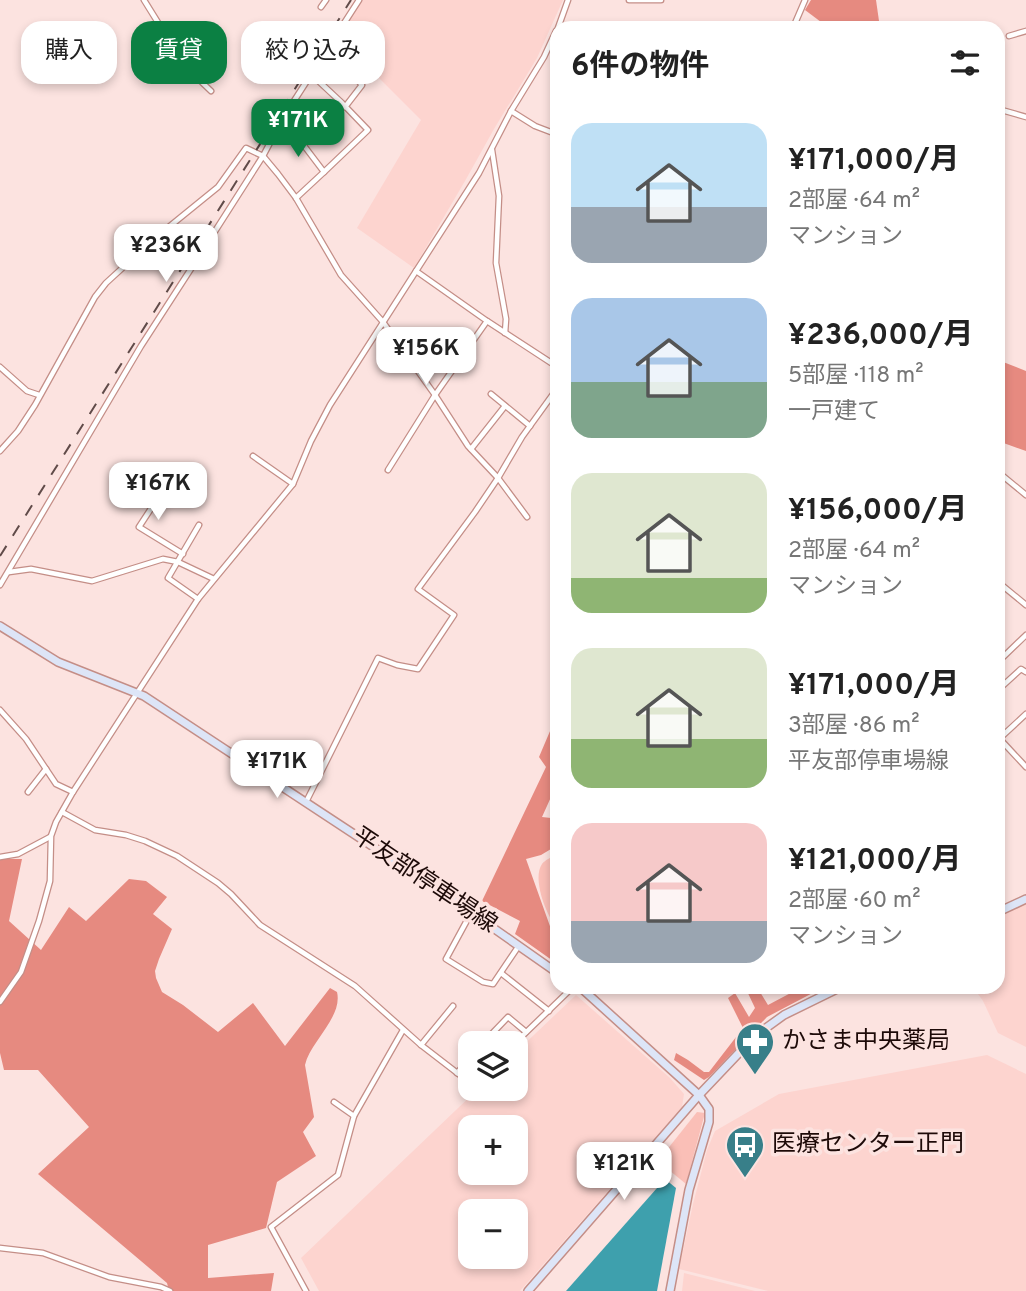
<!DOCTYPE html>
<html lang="ja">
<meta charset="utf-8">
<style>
:root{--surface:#fff;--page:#f2f2f2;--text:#222;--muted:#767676;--accent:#0b8043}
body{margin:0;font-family:Overpass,"Noto Sans JP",sans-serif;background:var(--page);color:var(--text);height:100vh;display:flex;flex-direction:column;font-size:26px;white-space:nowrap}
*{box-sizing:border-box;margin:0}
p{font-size:23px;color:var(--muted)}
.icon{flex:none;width:38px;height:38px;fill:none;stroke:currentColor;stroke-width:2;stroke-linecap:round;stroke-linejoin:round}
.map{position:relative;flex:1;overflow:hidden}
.drawer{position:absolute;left:550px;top:21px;width:455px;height:973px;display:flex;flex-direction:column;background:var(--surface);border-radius:21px;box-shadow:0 4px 10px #0003}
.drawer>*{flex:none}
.guide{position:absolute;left:21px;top:21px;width:424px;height:63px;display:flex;gap:14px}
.buttons{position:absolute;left:458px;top:1031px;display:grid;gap:14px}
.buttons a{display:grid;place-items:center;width:70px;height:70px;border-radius:14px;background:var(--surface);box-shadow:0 4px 10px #0003;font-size:35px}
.price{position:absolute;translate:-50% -60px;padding:0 16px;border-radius:14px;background:#fff;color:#222;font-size:23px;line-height:46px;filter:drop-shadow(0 2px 4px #0008)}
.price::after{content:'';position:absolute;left:50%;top:42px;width:21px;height:16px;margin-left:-10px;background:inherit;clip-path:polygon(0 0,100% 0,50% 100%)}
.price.selected{background:var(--accent);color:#fff}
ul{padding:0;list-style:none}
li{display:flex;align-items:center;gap:21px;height:175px;padding:0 21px}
li span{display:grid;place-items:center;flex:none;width:196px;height:140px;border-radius:21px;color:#555}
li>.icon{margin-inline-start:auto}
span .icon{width:84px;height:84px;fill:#fffc;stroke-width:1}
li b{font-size:30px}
h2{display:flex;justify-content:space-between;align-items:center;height:84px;padding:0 21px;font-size:30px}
.pill{padding:0 24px;border-radius:21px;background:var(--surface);box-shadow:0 4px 10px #0003;font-size:24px;line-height:63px}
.pill.selected{background:var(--accent);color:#fff}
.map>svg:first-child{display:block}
.built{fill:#fdd4cf;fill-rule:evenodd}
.green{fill:#fabfb7}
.forest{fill:#e68a80}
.water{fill:#3ea0ad}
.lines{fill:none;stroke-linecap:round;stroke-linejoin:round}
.street-casing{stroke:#c48e87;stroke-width:7}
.secondary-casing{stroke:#c48e87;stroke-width:10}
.street{stroke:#fff;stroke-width:4.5}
.secondary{stroke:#dde5f7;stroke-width:7}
.rail{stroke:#604b49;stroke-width:2;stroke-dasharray:12 12;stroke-linecap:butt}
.labels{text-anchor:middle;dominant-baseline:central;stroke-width:7;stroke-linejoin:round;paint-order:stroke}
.street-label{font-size:24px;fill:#1d0a08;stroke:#fce3e0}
.poi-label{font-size:24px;fill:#1d0a08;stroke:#fce3e0;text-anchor:start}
</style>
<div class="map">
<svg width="1026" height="1291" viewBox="0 0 1026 1291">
<rect width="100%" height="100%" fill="#fce3e0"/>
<g class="built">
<polygon points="361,0 563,0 537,58 494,129 465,181 414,268 357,228 421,120 339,38"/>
<polygon points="1026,903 1026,1047 998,1033 983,1001 973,987 998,987 998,916"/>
<path d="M 576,995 L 670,1078 L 684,1094 L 682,1107 L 520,1291 L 319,1291 L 301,1258 L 478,1089 L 516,1088 L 516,1052 ZM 471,1127 L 516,1127 L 516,1172 L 471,1172 ZM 471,1211 L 516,1211 L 516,1256 L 471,1256 Z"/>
<polygon points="987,1055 1026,1074 1026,1291 768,1291 679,1269 693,1204 707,1150 715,1131 779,1094"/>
<polygon points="684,1273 755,1291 682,1291"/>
</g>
<g class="green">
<path d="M 556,854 L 556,926 C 546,915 532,878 542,864 C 545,860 552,857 556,854 Z"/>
<polygon points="697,1112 705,1113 686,1184 658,1161"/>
</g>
<g class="forest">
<polygon points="811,0 876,0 880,28 829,28 805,10"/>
<polygon points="998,360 1026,371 1026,451 998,441"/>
<polygon points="556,717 556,786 542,817 551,818 556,825 556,846 541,855 526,859 551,929 556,931 556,963 515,934 520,921 482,901 546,767 539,757"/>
<path d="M 0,859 L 22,859 L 9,921 L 41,950 L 69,907 L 86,921 L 129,879 L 146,881 L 167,897 L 153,914 L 172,929 L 159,959 L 155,971 L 156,978 L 162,992 L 183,1005 L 218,1032 L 253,1003 L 285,1046 L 330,988 L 337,992 C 343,1017 310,1042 305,1065 L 314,1117 L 303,1132 L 316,1156 L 277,1182 L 266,1228 L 208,1245 L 208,1278 L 274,1273 L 271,1291 L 169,1291 L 167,1283 L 38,1174 L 89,1127 L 38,1070 L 4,1070 L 0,1053 Z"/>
<polygon points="745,987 757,987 768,1005 802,987 824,987 767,1017 709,1077 704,1080 674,1060 676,1053 688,1060 704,1072 709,1072 743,1028 728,998 735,993 749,1017 755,1008"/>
</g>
<polygon class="water" points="665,1179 676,1188 657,1291 566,1291"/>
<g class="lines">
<defs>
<g id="street">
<polyline points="144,0 185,66 211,91"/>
<polyline points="629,0 661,0"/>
<polyline points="321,7 326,0"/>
<polyline points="558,28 568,0"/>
<polyline points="793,28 805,0"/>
<polyline points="1009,36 1026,31"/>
<polyline points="327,47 362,85 345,107"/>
<polyline points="311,74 342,103 368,130 324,172"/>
<polyline points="998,109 1026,117"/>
<polyline points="511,111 535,126 556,134"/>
<polyline points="283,118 324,172 296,198"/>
<polyline points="492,150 499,196 496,263 506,319 505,333"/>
<polyline points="416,271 487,321 556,366"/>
<polyline points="0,367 27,391 39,395"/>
<polyline points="491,394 530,426"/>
<polyline points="471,449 505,406"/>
<polyline points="0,451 18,431 35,405 95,297 106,283 154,239 218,187 246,148 263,156 278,174 296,198 341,275 383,322 435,395 468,446 498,478 527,517"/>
<polyline points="253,456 293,484"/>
<polyline points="388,470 435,395 487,321"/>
<polyline points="998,472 1026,495"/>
<polyline points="151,482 143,496 154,504 139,527 183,554"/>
<polyline points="9,572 31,569 92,581 163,559 178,562 214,579"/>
<polyline points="998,582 1026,605"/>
<polyline points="0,585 141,346 196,261 263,156 283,118 359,0"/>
<polyline points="198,599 168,578 199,525"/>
<polyline points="998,662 1026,635"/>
<polyline points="998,690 1021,669 1026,672"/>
<polyline points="0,710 26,739 56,784 73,792"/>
<polyline points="998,737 1026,767"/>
<polyline points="999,739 1026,714"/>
<polyline points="28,792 46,769"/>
<polyline points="306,802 378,658 397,665 418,669 454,615 418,589 475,512 498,478 522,437 556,390"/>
<polyline points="62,812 95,830 126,835 145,841 177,856 218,883 231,894 260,925 355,986 421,1045 469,1082"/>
<polyline points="0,857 18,854 50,837"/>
<polyline points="471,913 446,959 483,982 493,984 518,947"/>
<polyline points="501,973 549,1011"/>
<polyline points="0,1002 21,972 39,921 50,881 51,836 56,822 73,792 198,599 293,484 311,441 330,405 479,173 511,111 544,57 556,31"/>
<polyline points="483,1043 508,1017 526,1032"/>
<polyline points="515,1043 573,987"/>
<polyline points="421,1045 453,1006"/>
<polyline points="457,1073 471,1057"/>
<polyline points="334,1102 354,1116"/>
<polyline points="0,1248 43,1253 109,1277 161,1287 170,1291"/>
<polyline points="306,1291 271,1227 338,1175 354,1116 403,1030"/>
</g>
<g id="secondary">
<polyline points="0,626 58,662 144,696 439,890 556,972"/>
<polyline points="998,912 1026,899"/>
<polyline points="580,987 699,1095 709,1109 709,1122 689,1190 670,1291"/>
<polyline points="528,1291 699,1095 755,1036 784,1015 841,987"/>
</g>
</defs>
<use href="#street" class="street-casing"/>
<use href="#secondary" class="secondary-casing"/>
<use href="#street" class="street"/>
<use href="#secondary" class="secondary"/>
<polyline class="rail" points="0,556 351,0"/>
</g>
<defs>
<symbol id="pharmacy-pin" viewBox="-11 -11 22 30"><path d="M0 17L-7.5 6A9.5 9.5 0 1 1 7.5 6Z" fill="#387f89" stroke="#fce3e0"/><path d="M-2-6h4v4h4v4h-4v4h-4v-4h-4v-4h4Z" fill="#fff"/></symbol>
<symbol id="bus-pin" viewBox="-11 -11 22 30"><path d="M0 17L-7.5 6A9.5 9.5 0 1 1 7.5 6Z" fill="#387f89" stroke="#fce3e0"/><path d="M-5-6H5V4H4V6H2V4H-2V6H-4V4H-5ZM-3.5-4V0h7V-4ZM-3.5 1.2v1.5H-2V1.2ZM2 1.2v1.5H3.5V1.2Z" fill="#fff"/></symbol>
</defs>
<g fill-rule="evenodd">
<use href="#pharmacy-pin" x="733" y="1020" width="44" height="60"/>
<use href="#bus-pin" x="723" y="1123" width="44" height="60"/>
</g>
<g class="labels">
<g class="street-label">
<text transform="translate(424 881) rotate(34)">平友部停車場線</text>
</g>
<g class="poi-label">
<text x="782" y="1042">かさま中央薬局</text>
<text x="772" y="1145">医療センター正門</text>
</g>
</g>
</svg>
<div class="buttons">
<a><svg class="icon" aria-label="layers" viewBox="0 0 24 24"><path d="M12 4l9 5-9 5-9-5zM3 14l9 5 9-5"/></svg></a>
<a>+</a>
<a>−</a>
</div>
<b class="price selected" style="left:298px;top:159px">¥171K</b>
<b class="price" style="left:166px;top:284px">¥236K</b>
<b class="price" style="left:426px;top:387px">¥156K</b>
<b class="price" style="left:158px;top:522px">¥167K</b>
<b class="price" style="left:277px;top:800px">¥171K</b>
<b class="price" style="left:624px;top:1202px">¥121K</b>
<div class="guide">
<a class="pill">購入</a>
<a class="pill selected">賃貸</a>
<a class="pill">絞り込み</a>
</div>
<section class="drawer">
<h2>6件の物件<svg class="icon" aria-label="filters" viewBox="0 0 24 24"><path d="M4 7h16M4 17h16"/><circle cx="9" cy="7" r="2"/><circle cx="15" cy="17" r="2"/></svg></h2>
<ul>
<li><span style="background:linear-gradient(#bfe0f5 60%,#9aa5b1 0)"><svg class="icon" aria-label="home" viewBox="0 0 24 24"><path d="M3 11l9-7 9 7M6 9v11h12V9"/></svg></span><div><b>¥171,000/月</b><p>2部屋 · 64 m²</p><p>マンション</p></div></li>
<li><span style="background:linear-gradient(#a9c7e8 60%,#7fa58c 0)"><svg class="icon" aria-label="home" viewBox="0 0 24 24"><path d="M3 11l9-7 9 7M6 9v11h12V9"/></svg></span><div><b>¥236,000/月</b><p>5部屋 · 118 m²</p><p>一戸建て</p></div></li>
<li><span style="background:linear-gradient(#dfe7d0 75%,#8fb573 0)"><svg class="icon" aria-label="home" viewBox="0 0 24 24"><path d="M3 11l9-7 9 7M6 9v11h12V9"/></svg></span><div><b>¥156,000/月</b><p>2部屋 · 64 m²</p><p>マンション</p></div></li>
<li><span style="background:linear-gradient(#dfe7d0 65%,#8fb573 0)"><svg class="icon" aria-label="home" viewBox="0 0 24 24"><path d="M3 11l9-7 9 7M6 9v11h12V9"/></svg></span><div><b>¥171,000/月</b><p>3部屋 · 86 m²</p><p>平友部停車場線</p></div></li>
<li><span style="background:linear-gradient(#f6c9c9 70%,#9aa5b1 0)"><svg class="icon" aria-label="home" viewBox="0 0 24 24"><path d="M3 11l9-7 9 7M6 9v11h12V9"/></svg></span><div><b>¥121,000/月</b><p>2部屋 · 60 m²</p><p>マンション</p></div></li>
</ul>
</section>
</div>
